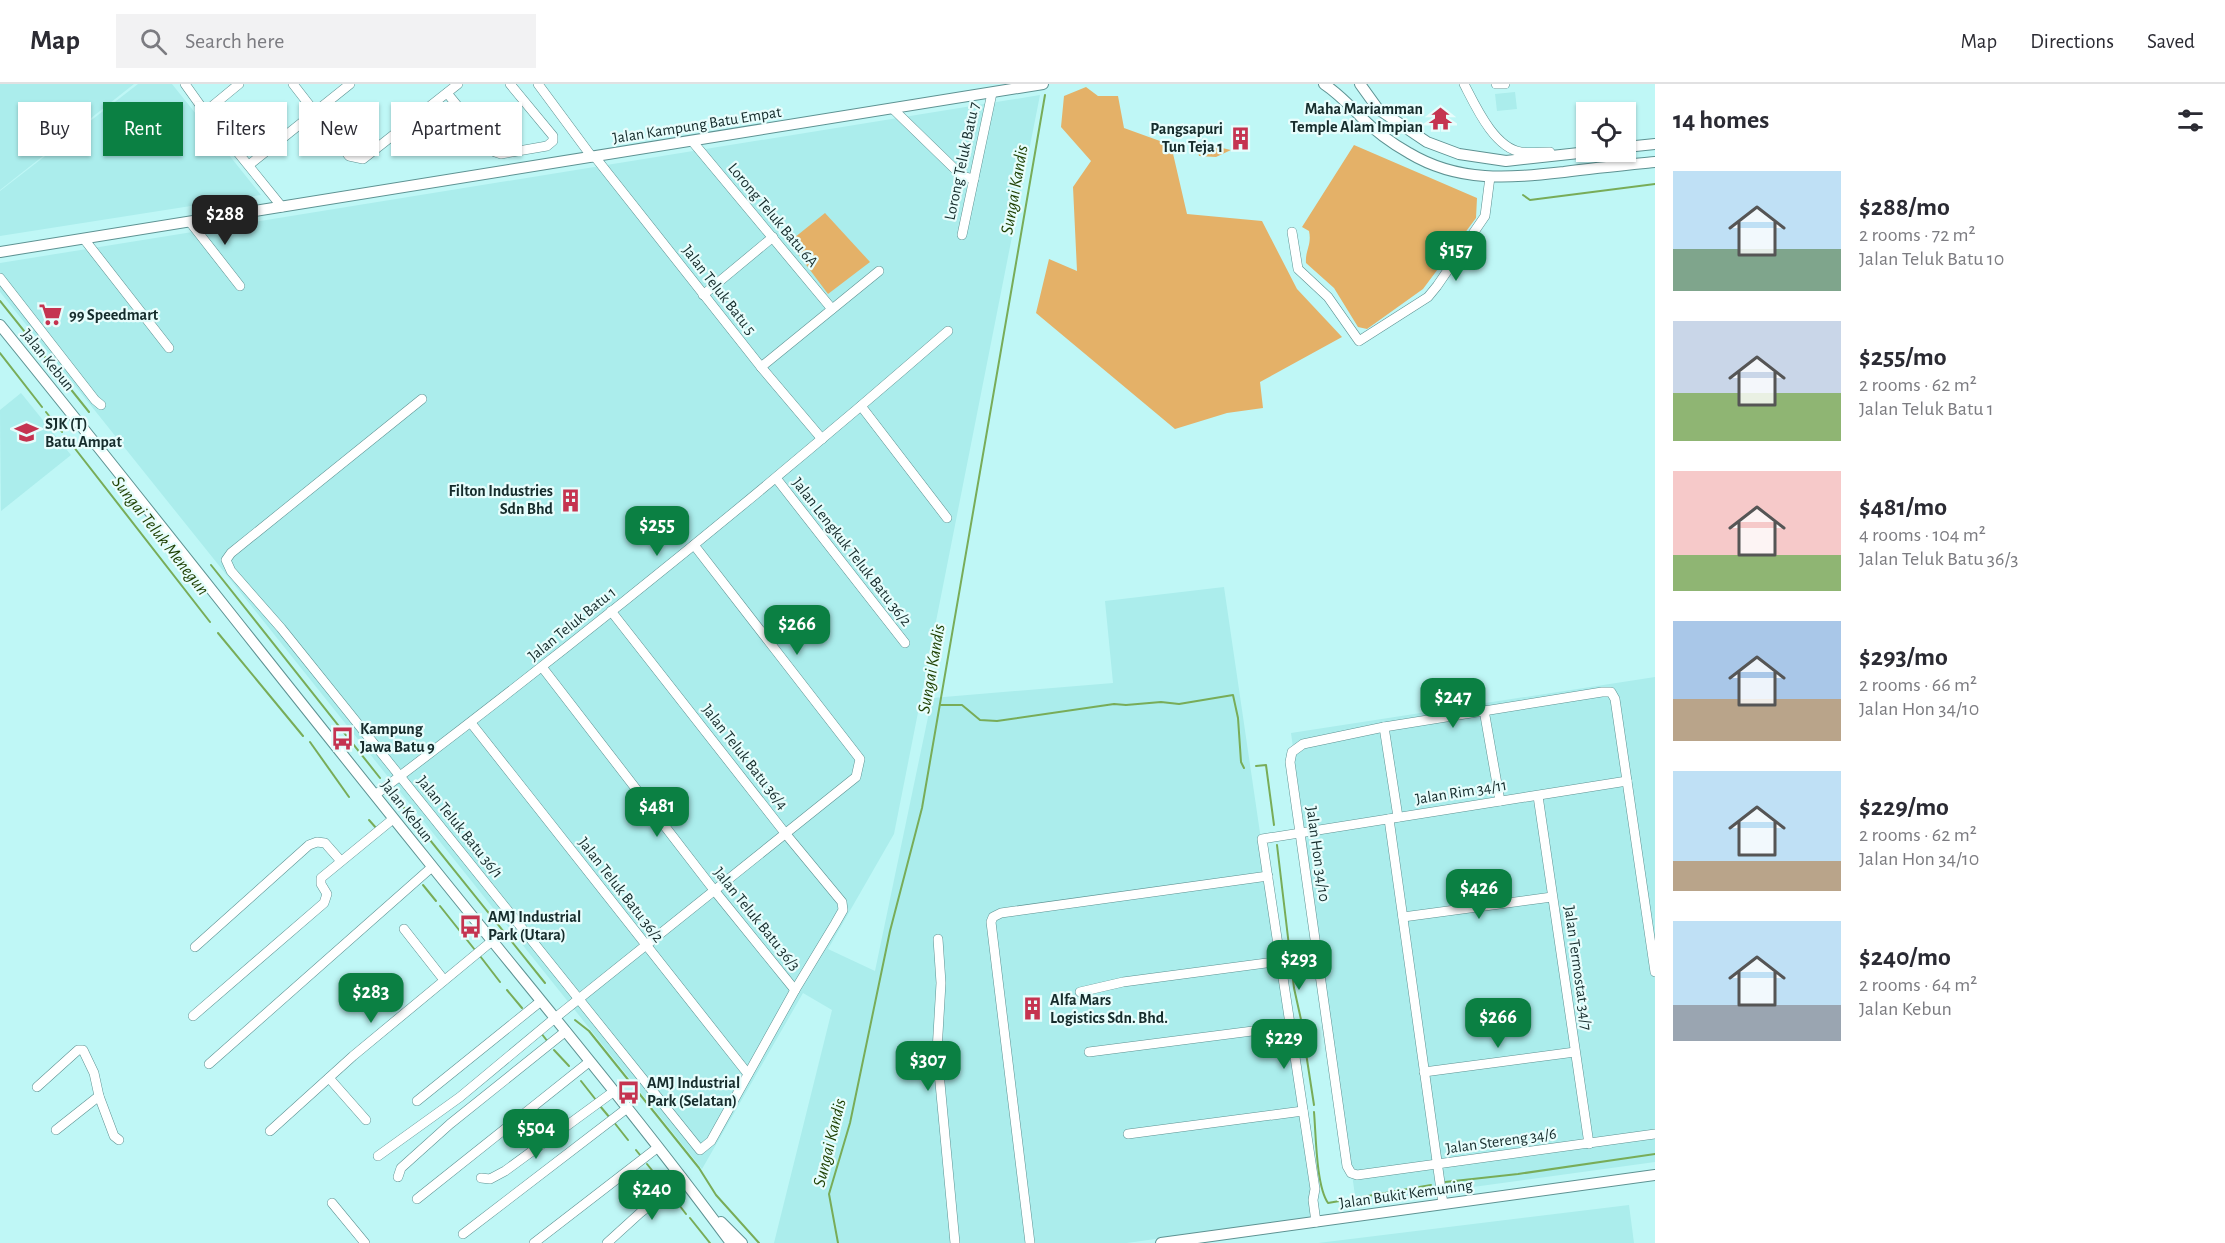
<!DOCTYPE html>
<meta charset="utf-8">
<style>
:root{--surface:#fff;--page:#f2f2f3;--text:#2b2b33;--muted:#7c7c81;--line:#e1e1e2;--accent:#0b8043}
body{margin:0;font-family:"Alegreya Sans",sans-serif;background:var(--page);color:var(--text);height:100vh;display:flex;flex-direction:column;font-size:22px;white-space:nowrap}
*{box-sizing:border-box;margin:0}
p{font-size:20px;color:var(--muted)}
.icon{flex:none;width:33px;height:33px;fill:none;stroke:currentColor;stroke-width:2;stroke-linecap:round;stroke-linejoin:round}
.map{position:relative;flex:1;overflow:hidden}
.side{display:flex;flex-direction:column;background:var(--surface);width:570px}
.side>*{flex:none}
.guide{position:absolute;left:18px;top:18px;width:570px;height:54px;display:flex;gap:12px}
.fabs{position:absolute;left:1576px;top:18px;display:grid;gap:12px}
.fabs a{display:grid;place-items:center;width:60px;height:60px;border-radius:0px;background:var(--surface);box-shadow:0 2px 4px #0004;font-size:30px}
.price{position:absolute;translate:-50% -51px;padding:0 14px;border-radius:12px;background:var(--accent);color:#fff;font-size:20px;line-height:39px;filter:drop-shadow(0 2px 3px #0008)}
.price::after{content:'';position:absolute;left:50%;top:36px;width:18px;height:14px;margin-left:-9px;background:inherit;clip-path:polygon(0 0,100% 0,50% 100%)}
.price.active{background:#222;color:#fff}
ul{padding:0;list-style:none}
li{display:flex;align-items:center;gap:18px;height:150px;padding:0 18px}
li span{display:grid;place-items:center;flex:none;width:168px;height:120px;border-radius:0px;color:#555}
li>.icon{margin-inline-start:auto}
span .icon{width:72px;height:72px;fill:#fffc;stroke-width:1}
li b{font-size:26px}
h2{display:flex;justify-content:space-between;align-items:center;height:72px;padding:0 18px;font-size:26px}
.chip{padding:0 21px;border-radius:0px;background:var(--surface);box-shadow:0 2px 4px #0004;font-size:21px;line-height:54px}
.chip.active{background:var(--accent);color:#fff}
header{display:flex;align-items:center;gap:36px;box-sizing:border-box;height:84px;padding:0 30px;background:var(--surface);border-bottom:2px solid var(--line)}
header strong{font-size:28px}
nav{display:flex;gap:33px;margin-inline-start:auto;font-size:21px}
.search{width:420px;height:54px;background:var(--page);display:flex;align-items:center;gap:15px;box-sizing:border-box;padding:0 21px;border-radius:0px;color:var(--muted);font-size:22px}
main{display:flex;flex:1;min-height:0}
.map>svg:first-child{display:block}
.built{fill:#abedec}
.green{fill:#e4b168}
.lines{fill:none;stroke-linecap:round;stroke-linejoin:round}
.stream{stroke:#78ac58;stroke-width:2}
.minor-casing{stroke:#5d9292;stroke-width:10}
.major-casing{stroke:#5d9292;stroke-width:12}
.minor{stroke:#fff;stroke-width:9}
.major{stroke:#fff;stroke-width:10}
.labels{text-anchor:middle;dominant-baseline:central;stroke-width:4.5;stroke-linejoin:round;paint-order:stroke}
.poi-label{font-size:16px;font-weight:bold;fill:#162c2c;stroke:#e7fdfc;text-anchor:start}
.street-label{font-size:16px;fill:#162c2c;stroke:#e7fdfc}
.water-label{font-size:18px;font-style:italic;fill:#1d3f01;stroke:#e7fdfc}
</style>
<header>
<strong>Map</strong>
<div class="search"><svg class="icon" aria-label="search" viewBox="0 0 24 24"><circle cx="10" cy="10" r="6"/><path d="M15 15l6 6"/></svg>Search here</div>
<nav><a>Map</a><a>Directions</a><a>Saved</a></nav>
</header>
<main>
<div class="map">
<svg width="1655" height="1159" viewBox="0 0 1655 1159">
<rect width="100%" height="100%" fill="#bff7f6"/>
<g class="built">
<polygon points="0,0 134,0 0,106"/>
<polygon points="138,0 172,0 261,111 0,152 0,107"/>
<polygon points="1515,8 1517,25 1497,27 1495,10"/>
<polygon points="1040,11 894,750 828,865 875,887 932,614 1113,599 1105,517 1224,503 1312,1104 1312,1133 1127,1159 774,1159 832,926 803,909 702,1085 0,208 0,179"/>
<polygon points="21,309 71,371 1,427 0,326"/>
<polygon points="1655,593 1655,1078 1356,1119 1291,649"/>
<polygon points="1629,1121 1634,1159 1318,1159"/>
</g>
<g class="green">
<polygon points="1086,3 1098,12 1118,12 1124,44 1171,61 1187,130 1262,137 1297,205 1342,253 1260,298 1263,324 1227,329 1175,345 1036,229 1049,175 1077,187 1073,103 1091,77 1061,43 1064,12"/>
<polygon points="1196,58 1231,66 1216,73 1199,72"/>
<path d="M 1354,61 L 1477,114 L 1476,134 L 1423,205 L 1367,245 L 1358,243 L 1334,204 L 1306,179 C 1305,166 1312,161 1309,147 L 1302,143 Z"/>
<polygon points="825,129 870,178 828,210 789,158"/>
</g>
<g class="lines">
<g class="stream">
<polyline points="1523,111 1530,116 1655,100"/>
<polyline points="0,217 89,328"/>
<polyline points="0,269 42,323"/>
<polyline points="46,328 62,348"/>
<polyline points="66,353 210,538"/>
<polyline points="211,481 380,694"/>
<polyline points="218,549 303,652"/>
<polyline points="941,621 962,621 980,636 997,637 1114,620 1126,621 1161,618 1179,620 1233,611 1238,634 1241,678 1244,684"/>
<polyline points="310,658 349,713"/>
<polyline points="1256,682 1266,681 1274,741"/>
<polyline points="397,715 545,899"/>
<polyline points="369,736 377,745"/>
<polyline points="1277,761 1294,904 1302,940"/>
<polyline points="423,801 436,817"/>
<polyline points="440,822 475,866"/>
<polyline points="480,872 500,898"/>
<polyline points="507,906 522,924"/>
<polyline points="575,936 589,947 699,1084 716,1111 759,1159"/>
<polyline points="541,949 548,958"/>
<polyline points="1304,956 1314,1021"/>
<polyline points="554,966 569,982"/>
<polyline points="581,997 596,1016"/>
<polyline points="600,1022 610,1034"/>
<path d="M 1314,1028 C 1316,1050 1316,1102 1328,1119 L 1431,1101"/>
<polyline points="613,1037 628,1056"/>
<polyline points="636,1066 640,1071"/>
<polyline points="647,1080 667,1105"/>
<polyline points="1445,1098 1518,1090 1655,1070"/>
<polyline points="670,1109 686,1130"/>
<polyline points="690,1134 710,1159"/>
<polyline points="838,1159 829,1110 850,1039 890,847 922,724 1045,11"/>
</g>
<defs>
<g id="minor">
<polyline points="185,0 205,28 282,123"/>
<polyline points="293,0 349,72 363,75 458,0"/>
<polyline points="538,0 592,73"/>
<path d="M 1464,0 C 1475,21 1494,64 1521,68 C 1530,69 1540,68 1550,68"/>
<polyline points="1496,0 1505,0"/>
<polyline points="447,9 495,68 501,70 547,62 553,57 553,52 510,0"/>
<polyline points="893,25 962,92 974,95"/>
<polyline points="205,28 239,0"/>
<polyline points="692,57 832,225"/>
<polyline points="595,73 761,283 822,355"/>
<polyline points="249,81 350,0"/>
<polyline points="190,138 240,202"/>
<polyline points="1292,148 1298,185 1328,213 1359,257 1428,213 1437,202 1485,132 1490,93"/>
<polyline points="962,151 992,9"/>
<polyline points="84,155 169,264"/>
<polyline points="0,194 95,316 101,321"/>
<polyline points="703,211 773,153"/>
<polyline points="761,283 879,187"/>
<polyline points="422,315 231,469 226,476 231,487 281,544 700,1066 711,1057 795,906 835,840 843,826 842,818 785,749 611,527"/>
<polyline points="861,322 947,434"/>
<polyline points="776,394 905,559"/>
<polyline points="542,583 714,806 795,906"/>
<polyline points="1484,626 1500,717"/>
<polyline points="471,639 748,990"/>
<polyline points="1384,643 1398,733"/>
<path d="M 375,711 C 571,563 763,408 948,247"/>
<polyline points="1538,712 1589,1060"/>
<polyline points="1389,735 1443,1120"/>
<polyline points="1403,833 1552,813"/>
<polyline points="404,845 444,896"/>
<polyline points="938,855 941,899 937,967 955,1159"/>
<polyline points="195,863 309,761 317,758 325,759 340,776"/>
<polyline points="1655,888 1615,615 1611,608 1602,608 1384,643 1303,660 1292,668 1290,678 1347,1082 1351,1089 1357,1091 1655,1050"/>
<polyline points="1080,908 1123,898 1281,877"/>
<polyline points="193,932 324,819 327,810 321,800 321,794 393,735"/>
<polyline points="1089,968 1291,942"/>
<polyline points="209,980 432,783"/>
<polyline points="1424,988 1575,968"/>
<polyline points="329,994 366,1036"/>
<polyline points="37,1003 78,966 83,966 94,989 99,1012 114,1052 119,1056"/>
<polyline points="417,1017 541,917"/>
<polyline points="56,1046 99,1012"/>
<polyline points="270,1047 353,972 492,857"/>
<polyline points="1128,1050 1303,1027"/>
<polyline points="378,1072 460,1013 555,934 856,693 860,675 694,461"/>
<polyline points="398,1093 401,1084 450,1040 566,947"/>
<polyline points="481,1094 490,1095 505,1087 613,1008"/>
<polyline points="417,1115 589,978"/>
<polyline points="332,1119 365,1159"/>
<polyline points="1316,1138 1313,1116 1315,1105 1262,755 1627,697"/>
<polyline points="463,1150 626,1025"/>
<polyline points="534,1159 657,1064"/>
<polyline points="607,1159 640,1129 683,1096"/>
<polyline points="1030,1159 991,838 993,833 1001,829 1268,792"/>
</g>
<g id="major">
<path d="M 1324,0 C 1339,10 1349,21 1361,33 C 1374,46 1393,60 1409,69 C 1459,99 1509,94 1564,88 C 1594,84 1625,81 1655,78"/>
<polyline points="1360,0 1378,25 1427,58 1459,70 1506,77 1588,68"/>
<polyline points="1626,63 1655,60"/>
<polyline points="0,168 1043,0"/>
<path d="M 0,241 C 142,416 281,595 423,771 C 526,900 633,1026 731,1159"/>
<polyline points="721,1138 742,1159"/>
<polyline points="1161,1159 1655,1091"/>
</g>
</defs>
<use href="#minor" class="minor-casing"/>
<use href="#major" class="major-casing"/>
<use href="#minor" class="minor"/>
<use href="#major" class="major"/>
</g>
<defs>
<symbol id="temple-bare" viewBox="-9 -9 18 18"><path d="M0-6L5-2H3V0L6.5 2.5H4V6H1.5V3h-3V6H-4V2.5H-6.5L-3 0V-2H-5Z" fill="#c53450" stroke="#e7fdfc" stroke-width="2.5" paint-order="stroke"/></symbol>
<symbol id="building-bare" viewBox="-9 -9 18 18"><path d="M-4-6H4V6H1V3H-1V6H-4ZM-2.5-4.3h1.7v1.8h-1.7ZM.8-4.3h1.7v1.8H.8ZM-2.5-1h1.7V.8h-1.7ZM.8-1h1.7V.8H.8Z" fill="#c53450" stroke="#e7fdfc" stroke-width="2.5" paint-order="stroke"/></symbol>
<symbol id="supermarket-bare" viewBox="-9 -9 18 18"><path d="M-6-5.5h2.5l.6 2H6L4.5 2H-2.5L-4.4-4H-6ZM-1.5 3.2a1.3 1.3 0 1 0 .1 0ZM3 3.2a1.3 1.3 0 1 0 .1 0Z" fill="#c53450" stroke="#e7fdfc" stroke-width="2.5" paint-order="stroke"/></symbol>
<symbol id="school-bare" viewBox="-9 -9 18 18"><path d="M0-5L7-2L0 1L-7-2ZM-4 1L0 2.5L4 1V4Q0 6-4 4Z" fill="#c53450" stroke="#e7fdfc" stroke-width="2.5" paint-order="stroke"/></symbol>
<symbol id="bus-bare" viewBox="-9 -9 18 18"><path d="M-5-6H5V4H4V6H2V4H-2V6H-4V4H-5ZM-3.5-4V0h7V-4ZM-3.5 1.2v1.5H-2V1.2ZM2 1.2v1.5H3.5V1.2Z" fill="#c53450" stroke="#e7fdfc" stroke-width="2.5" paint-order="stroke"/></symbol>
</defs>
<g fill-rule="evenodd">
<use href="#temple-bare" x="1424" y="18" width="33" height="33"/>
<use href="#building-bare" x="1224" y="38" width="33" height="33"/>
<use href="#supermarket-bare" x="34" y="214" width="33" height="33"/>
<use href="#school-bare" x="10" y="332" width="33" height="33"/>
<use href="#building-bare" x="554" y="400" width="33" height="33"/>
<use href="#bus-bare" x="326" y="638" width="33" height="33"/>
<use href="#bus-bare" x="454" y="826" width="33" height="33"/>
<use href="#building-bare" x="1016" y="908" width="33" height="33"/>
<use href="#bus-bare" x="612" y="992" width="33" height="33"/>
</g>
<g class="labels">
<g class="poi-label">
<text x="1423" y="25" text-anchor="end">Maha Mariamman<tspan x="1423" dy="18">Temple Alam Impian</tspan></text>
<text x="1223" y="45" text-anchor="end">Pangsapuri<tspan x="1223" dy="18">Tun Teja 1</tspan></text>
<text x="69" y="231">99 Speedmart</text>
<text x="45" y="340">SJK (T)<tspan x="45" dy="18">Batu Ampat</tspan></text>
<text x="553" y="407" text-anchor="end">Filton Industries<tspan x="553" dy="18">Sdn Bhd</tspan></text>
<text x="360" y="645">Kampung<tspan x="360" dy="18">Jawa Batu 9</tspan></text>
<text x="488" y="833">AMJ Industrial<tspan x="488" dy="18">Park (Utara)</tspan></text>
<text x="1050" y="916">Alfa Mars<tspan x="1050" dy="18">Logistics Sdn. Bhd.</tspan></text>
<text x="647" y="999">AMJ Industrial<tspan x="647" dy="18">Park (Selatan)</tspan></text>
</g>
<g class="street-label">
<text transform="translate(697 41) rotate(-9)">Jalan Kampung Batu Empat</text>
<text transform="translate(962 77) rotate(-78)">Lorong Teluk Batu 7</text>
<text transform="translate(773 131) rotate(50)">Lorong Teluk Batu 6A</text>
<text transform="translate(719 206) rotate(52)">Jalan Teluk Batu 5</text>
<text transform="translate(48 276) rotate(51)">Jalan Kebun</text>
<text transform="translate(852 468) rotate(52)">Jalan Lengkuk Teluk Batu 36/2</text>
<text transform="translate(572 540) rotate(-39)">Jalan Teluk Batu 1</text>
<text transform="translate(745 673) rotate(52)">Jalan Teluk Batu 36/4</text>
<text transform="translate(1461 708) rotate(-9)">Jalan Rim 34/11</text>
<text transform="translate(407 727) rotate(52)">Jalan Kebun</text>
<text transform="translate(460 743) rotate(51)">Jalan Teluk Batu 36/1</text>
<text transform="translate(1318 770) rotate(82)">Jalan Hon 34/10</text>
<text transform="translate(621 806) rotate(52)">Jalan Teluk Batu 36/2</text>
<text transform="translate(757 835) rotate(51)">Jalan Teluk Batu 36/3</text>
<text transform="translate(1578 884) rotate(82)">Jalan Termostat 34/7</text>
<text transform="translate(1501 1057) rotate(-8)">Jalan Stereng 34/6</text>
<text transform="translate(1406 1110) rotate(-8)">Jalan Bukit Kemuning</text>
</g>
<g class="water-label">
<text transform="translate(1015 106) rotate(-80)">Sungai Kandis</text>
<text transform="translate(160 452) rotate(52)">Sungai Teluk Menegun</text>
<text transform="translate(932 585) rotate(-80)">Sungai Kandis</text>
<text transform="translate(830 1059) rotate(-76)">Sungai Kandis</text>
</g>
</g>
</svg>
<div class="fabs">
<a><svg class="icon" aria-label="locate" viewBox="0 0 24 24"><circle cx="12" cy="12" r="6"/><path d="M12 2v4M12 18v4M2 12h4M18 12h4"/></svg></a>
</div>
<b class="price active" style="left:225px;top:162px">$288</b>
<b class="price" style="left:1456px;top:198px">$157</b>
<b class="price" style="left:657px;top:473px">$255</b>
<b class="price" style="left:797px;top:572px">$266</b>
<b class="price" style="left:1453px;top:645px">$247</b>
<b class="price" style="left:657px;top:754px">$481</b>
<b class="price" style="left:1479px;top:836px">$426</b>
<b class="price" style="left:1299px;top:907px">$293</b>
<b class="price" style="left:371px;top:940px">$283</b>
<b class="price" style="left:1498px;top:965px">$266</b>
<b class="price" style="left:1284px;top:986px">$229</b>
<b class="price" style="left:928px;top:1008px">$307</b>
<b class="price" style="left:536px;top:1076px">$504</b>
<b class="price" style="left:652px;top:1137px">$240</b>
<div class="guide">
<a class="chip">Buy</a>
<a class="chip active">Rent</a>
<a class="chip">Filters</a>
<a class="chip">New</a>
<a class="chip">Apartment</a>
</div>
</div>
<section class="side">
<h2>14 homes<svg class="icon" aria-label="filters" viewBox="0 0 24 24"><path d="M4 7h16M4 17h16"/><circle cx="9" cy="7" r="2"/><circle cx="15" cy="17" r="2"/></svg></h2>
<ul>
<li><span style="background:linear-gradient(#bfe0f5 65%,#7fa58c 0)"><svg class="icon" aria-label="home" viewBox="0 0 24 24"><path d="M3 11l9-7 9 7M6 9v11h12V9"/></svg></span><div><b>$288/mo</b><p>2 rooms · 72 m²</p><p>Jalan Teluk Batu 10</p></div></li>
<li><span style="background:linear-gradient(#c9d6e8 60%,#8fb573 0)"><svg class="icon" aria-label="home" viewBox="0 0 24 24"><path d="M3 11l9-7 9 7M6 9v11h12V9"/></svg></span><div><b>$255/mo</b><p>2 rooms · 62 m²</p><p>Jalan Teluk Batu 1</p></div></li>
<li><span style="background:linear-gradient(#f6c9c9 70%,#8fb573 0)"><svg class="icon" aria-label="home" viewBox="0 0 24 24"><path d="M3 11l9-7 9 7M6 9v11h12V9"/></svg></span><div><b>$481/mo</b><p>4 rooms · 104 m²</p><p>Jalan Teluk Batu 36/3</p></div></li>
<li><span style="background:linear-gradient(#a9c7e8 65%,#b9a48a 0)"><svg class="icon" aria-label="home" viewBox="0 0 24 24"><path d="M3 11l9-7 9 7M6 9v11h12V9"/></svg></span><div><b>$293/mo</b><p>2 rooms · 66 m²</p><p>Jalan Hon 34/10</p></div></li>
<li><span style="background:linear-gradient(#bfe0f5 75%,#b9a48a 0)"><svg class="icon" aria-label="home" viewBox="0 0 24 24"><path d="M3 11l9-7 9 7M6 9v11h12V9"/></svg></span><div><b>$229/mo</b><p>2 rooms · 62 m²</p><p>Jalan Hon 34/10</p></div></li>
<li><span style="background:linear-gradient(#bfe0f5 70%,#9aa5b1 0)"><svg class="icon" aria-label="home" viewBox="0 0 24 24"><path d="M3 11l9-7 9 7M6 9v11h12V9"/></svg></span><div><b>$240/mo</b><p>2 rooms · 64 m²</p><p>Jalan Kebun</p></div></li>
</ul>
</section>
</main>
